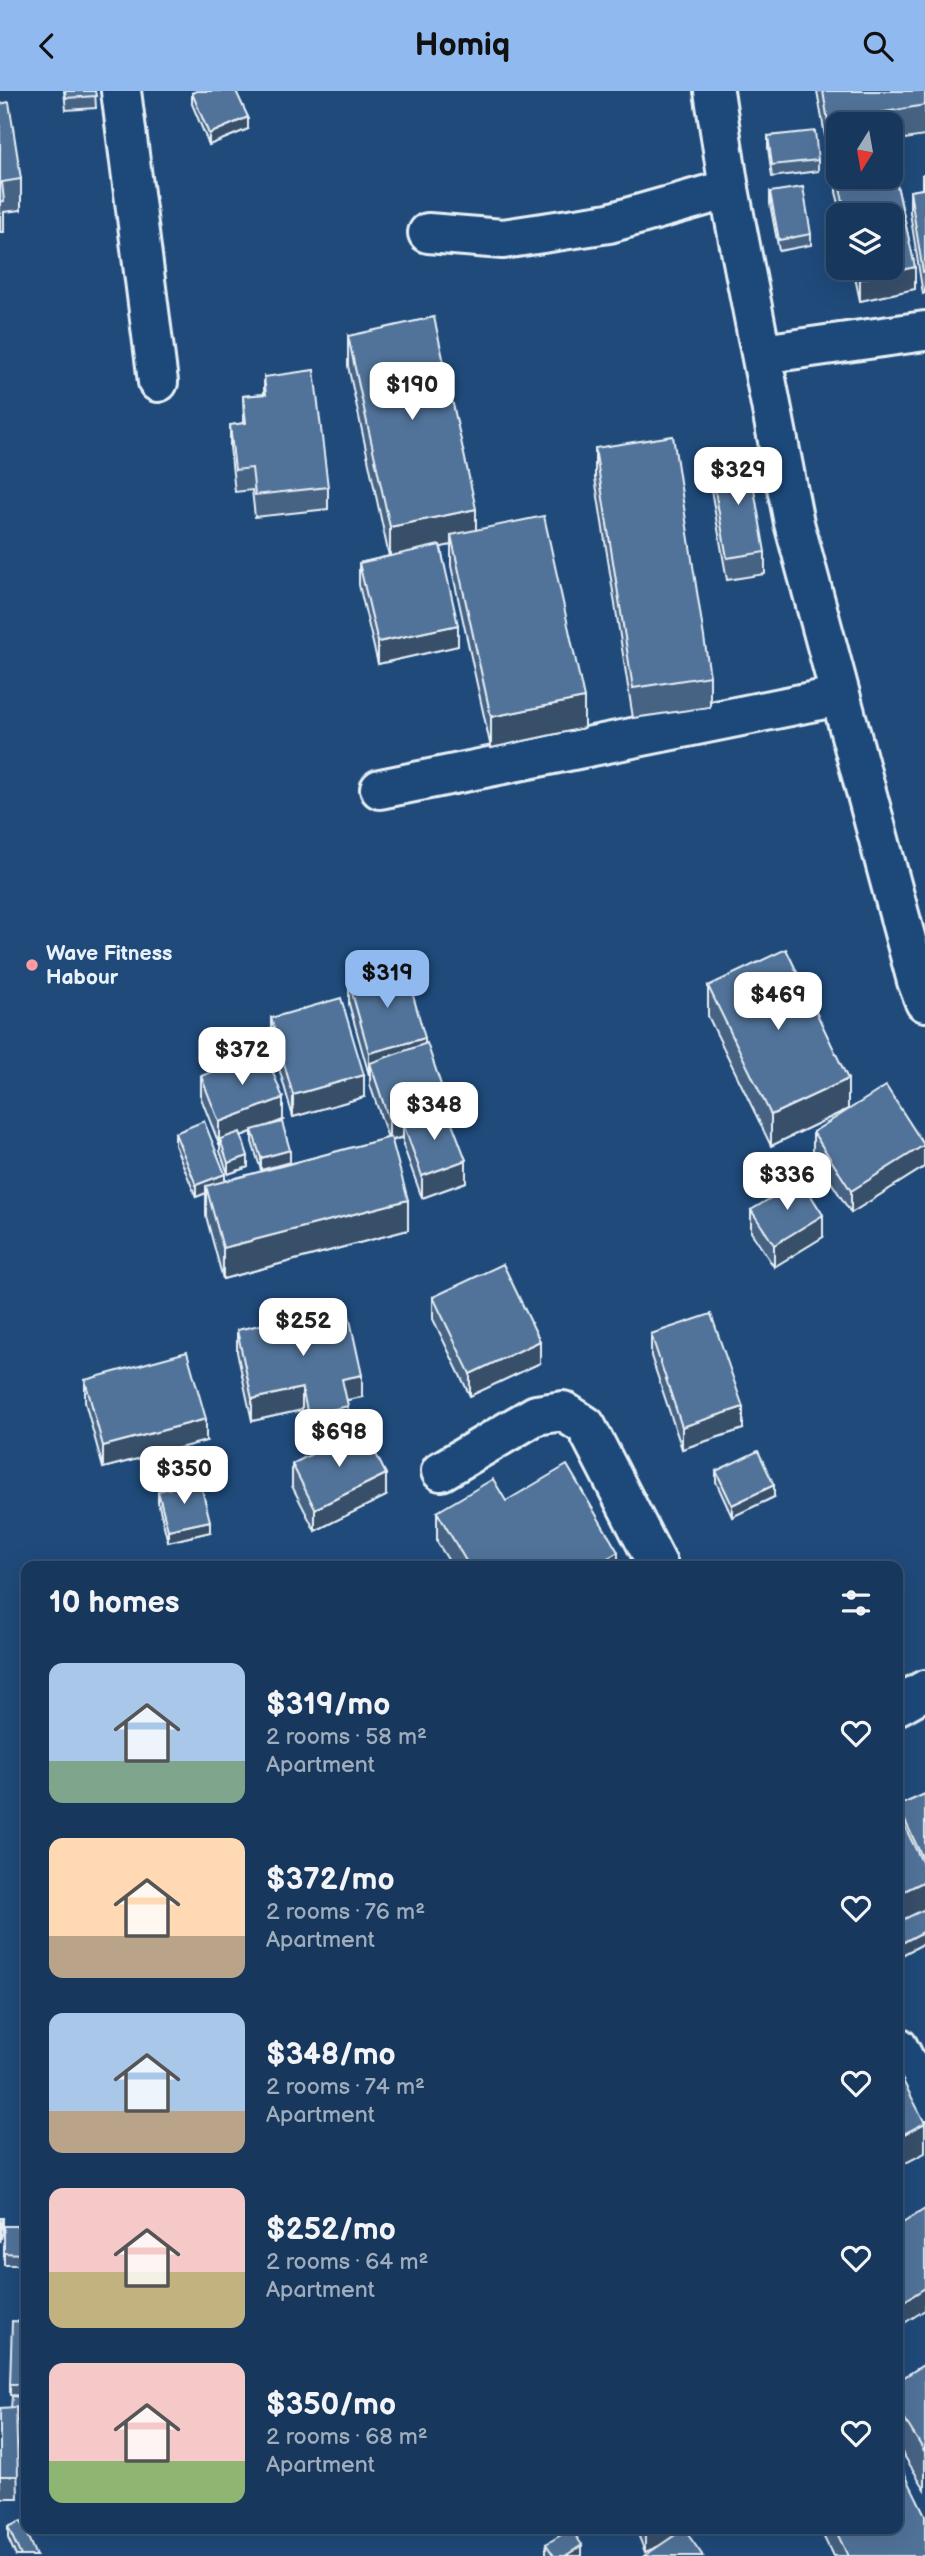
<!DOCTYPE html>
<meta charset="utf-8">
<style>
:root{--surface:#17385c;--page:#244365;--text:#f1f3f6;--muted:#9eacbb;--line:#365272;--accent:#90b9f0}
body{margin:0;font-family:"Balsamiq Sans",sans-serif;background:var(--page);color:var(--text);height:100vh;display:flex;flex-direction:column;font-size:26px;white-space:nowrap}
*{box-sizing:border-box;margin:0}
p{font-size:23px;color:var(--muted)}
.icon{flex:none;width:38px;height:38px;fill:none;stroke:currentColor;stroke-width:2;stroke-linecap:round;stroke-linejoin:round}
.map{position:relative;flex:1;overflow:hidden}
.drawer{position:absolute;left:21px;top:1470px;width:882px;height:973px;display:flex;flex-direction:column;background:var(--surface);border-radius:14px;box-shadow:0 7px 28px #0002,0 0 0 2px var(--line)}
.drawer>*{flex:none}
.needle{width:46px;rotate:191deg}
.tools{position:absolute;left:826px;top:21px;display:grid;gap:14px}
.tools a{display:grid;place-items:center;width:77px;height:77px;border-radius:14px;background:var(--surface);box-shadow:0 7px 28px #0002,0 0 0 2px var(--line);font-size:35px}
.price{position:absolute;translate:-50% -60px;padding:0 16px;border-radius:14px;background:#fff;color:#222;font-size:23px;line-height:46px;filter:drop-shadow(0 2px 4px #0008)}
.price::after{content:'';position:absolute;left:50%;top:42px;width:21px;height:16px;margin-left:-10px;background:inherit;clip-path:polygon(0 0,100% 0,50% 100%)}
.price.active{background:var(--accent);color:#111}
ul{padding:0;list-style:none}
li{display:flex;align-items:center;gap:21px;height:175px;padding:0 28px}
li span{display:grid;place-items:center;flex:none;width:196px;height:140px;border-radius:14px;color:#555}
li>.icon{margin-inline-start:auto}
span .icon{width:84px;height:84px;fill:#fffc;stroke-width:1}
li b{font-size:30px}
h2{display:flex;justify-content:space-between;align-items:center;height:84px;padding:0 28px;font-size:30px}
header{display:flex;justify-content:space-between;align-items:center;height:91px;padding:0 28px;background:var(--accent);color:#111;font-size:32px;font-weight:700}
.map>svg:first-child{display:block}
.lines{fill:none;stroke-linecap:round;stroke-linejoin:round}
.minor-casing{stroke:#e8f1f8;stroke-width:44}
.minor{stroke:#1f4a7a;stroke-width:38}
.wall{fill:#466384;stroke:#e8f1f8;stroke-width:2}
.shaded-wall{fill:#39506b;stroke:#e8f1f8;stroke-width:2}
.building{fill:#517399;stroke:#e8f1f8;stroke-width:2}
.poi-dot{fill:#ff9aa2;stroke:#1f4a7a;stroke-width:2.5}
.labels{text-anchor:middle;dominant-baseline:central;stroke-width:5;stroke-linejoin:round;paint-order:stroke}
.poi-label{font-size:21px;font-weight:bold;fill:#e8f1f8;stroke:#1f4a7a;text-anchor:start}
</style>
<header><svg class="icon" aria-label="back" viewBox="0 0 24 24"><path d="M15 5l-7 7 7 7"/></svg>Homiq<svg class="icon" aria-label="search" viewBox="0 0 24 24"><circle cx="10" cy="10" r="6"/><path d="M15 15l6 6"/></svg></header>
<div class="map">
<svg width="925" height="2465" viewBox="0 0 925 2465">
<rect width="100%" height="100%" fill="#1f4a7a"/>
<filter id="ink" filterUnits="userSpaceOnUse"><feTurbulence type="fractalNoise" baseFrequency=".0143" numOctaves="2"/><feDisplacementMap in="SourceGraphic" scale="14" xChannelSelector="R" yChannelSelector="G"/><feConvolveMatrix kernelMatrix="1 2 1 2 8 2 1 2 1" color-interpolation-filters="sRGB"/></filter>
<g filter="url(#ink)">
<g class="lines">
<defs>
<g id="minor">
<polyline points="121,0 158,291"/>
<polyline points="714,0 729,98 794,432 917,890 925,911"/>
<polyline points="428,142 503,148 609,132 729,98"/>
<polyline points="762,263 925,240"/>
<polyline points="380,698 840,605"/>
<polyline points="441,1380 536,1324 563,1320 586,1335 658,1475"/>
<polyline points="898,1614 925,1599"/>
<polyline points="898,1956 925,2009"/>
</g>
</defs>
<use href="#minor" class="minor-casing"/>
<use href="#minor" class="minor"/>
</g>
<g class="wall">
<polygon points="64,0 95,0 96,17 66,19"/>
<polygon points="817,0 925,0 925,45 891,50 891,33 838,33 838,59 828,61"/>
<polygon points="192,2 248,38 209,54 192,13"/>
<polygon points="0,13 21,88 21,119 4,121 4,141 0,141"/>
<polygon points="768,45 818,69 818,80 772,86 768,57"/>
<polygon points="891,67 915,176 915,198 860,210 853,177 891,177 891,124 842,124 836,101 836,79 838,78 838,86 891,86"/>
<polygon points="922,84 925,84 925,202 923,203 910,122 910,100 922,98"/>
<polygon points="770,101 811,143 811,154 779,160 770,113"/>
<polygon points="348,245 476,439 584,637 491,657 451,475 451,454 441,456 458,555 378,573 359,494 359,472 389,465 348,275"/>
<polygon points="264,286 328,396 328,418 255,426 252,399 235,401 230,356 230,334 244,332 243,305 264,303"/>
<polygon points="595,357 710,585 710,616 633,627 595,387"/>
<polygon points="710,371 765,461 765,483 727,489 710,393"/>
<polygon points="349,891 425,953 446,1016 466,1091 422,1107 403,1054 403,1046 392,1050 408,1139 223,1188 206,1125 206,1102 196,1106 175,1054 175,1042 225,1090 388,1047 370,994 370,984 369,984 349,913"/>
<polygon points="708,895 848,1018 771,1055 708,925"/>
<polygon points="271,927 364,1006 293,1026 271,949"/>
<polygon points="201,985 283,1029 266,1036 290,1071 261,1079 252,1051 252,1041 241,1045 248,1076 228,1083 220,1060 220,1053 219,1053 201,1007"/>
<polygon points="813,1041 924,1076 851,1122 813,1063"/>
<polygon points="751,1119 823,1146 774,1176 751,1141"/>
<polygon points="433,1206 540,1272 470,1305 433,1228"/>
<polygon points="237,1239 362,1306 347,1309 348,1337 308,1346 302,1319 252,1330 237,1261"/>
<polygon points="651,1243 743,1338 682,1358 651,1265"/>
<polygon points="85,1289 206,1350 103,1377 85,1311"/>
<polygon points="292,1373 386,1405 315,1440 292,1395"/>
<polygon points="716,1380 774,1406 732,1426 716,1391"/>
<polygon points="158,1400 210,1441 168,1451 158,1411"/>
<polygon points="506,1410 618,1475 452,1475 437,1451 437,1421"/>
<polygon points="925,1703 925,1852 898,1866 898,1715"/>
<rect x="4" y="2135" width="18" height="39"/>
<polygon points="26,2231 26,2305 10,2304 10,2293"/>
<polygon points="925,2273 925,2398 898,2355 898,2290"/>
<polygon points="0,2317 22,2318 21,2330 16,2330 18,2407 0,2407"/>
<polygon points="8,2436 36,2465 16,2465 8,2447"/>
<polygon points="636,2438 698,2438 698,2439 645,2461"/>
<polygon points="820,2438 898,2438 925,2465 833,2465"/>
<polygon points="546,2453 582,2465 546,2465"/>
</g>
<g class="shaded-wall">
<polygon points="248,26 248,38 209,54 209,43"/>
<polygon points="915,176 915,198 860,210 860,188"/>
<polygon points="476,418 476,449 451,444 451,454 390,467 390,436"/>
<polygon points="458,534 458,555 378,573 378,551"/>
<polygon points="584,607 584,637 491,657 491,626"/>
<polygon points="425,947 425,969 370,972 370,984 369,984 369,962"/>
<polygon points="364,984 364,1006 293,1026 293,1004"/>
<polygon points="848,988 848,1018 771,1055 771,1024"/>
<polygon points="283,1007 283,1029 222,1052 220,1048 220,1053 219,1053 219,1031"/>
<polygon points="446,1009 446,1031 403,1032 403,1046 389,1050 389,1029"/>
<polygon points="924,1054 924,1076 851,1122 851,1100"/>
<polygon points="290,1059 290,1071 261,1079 261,1067"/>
<polygon points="248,1065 248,1076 228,1083 228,1072"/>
<polygon points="466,1069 466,1091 422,1107 422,1085"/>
<polygon points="225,1083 225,1095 206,1095 206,1102 196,1106 196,1094"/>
<polygon points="408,1109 408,1139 223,1188 223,1157"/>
<polygon points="823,1124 823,1146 774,1176 774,1154"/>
<polygon points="540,1250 540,1272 470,1305 470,1283"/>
<polygon points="362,1284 362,1306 342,1310 342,1288"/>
<polygon points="302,1297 302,1319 252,1330 252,1308"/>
<polygon points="348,1315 348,1337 308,1346 308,1324"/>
<polygon points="743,1316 743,1338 682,1358 682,1336"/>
<polygon points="206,1328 206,1350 103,1377 103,1355"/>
<polygon points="386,1383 386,1405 315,1440 315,1418"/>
<polygon points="774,1394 774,1406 732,1426 732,1414"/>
<polygon points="210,1430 210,1441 168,1451 168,1439"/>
<polygon points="618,1461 618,1475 594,1475"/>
<polygon points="900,1562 900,1573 898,1577 898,1565"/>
<polygon points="925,1790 925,1821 898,1834 898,1803"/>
<polygon points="925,1840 925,1852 898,1866 898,1854"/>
<polygon points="925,2032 925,2062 898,2076 898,2046"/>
<polygon points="3,2127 3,2139 0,2152 0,2141"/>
<polygon points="925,2197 925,2219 898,2236 898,2214"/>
<polygon points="648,2438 698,2438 698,2439 645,2461 645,2439"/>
<polygon points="582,2454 582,2465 565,2465"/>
</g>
<g class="building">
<polygon points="65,0 95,0 96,5 66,7"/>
<polygon points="196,0 236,0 248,26 209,43 192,2"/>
<polygon points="823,0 925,0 925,14 828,31"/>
<polygon points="9,11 21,88 2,91 4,110 0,111 0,13"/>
<polygon points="815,40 818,69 772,74 768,45"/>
<polygon points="891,67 915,176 860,188 858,177 891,177 891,124 846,124 836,79 838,78 838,86 891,86"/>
<polygon points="922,84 925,84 925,180 923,181 910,100 924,98"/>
<polygon points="803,96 811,143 779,149 770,101"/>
<polygon points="434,226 476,418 390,436 348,245"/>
<polygon points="314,279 328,396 255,404 252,377 235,379 230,334 246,332 243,305 266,303 264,286"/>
<polygon points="673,345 710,585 633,597 595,357"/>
<polygon points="748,364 765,461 727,467 710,371"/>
<polygon points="544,425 584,607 491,626 451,444"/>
<polygon points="440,454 458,534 378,551 359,472"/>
<polygon points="786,858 848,988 771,1024 708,895"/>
<polygon points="405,876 425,947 369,962 349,891"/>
<polygon points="341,907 364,984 293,1004 271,927"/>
<polygon points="427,952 446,1009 389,1029 370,972"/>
<polygon points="265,961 283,1007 219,1031 201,985"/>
<polygon points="886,995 924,1054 851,1100 813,1041"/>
<polygon points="446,1016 466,1069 422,1085 403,1032"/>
<polygon points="204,1030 225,1083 196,1094 175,1042"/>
<polygon points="282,1031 290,1059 261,1067 252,1039"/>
<polygon points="240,1041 248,1065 228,1072 220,1048"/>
<polygon points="391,1046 408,1109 223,1157 206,1095"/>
<polygon points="801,1089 823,1124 774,1154 751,1119"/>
<polygon points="503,1173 540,1250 470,1283 433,1206"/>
<polygon points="347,1215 362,1284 342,1288 348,1315 308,1324 302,1297 252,1308 237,1239"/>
<polygon points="711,1223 743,1316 682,1336 651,1243"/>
<polygon points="187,1261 206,1328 103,1355 85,1289"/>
<polygon points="363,1337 386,1383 315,1418 292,1373"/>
<polygon points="758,1360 774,1394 732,1414 716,1380"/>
<polygon points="567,1374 618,1461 594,1475 469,1475 437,1421 493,1388 506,1410"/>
<polygon points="200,1390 210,1430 168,1439 158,1400"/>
<polygon points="925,1703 925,1772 898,1715"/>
<polygon points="898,1722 925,1777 925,1790 898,1803"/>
<polygon points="925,1818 925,1840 898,1854 898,1831"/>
<polygon points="898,1980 925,2032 898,2046"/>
<polygon points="925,2118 925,2197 898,2214 898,2135"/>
<polygon points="0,2127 3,2127 0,2141"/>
<polygon points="4,2135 22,2135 22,2163 4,2162"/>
<polygon points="12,2230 26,2231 26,2293 10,2293"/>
<polygon points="925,2273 925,2361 898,2318 898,2290"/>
<polygon points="12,2305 22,2306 21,2319 16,2318 16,2316 11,2317"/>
<polygon points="16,2316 18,2385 0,2385 0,2317"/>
<polygon points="898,2369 925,2424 925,2465 848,2465 835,2438 898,2438"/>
<polygon points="21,2430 36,2465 21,2465 8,2436"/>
<polygon points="571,2438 582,2454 565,2465 554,2465 546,2453"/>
<polygon points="684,2438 703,2465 644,2465"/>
</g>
</g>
<circle class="poi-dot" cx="32" cy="874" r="7"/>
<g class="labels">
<g class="poi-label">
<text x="46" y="862">Wave Fitness<tspan x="46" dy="24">Habour</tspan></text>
</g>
</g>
</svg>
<div class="tools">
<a><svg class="needle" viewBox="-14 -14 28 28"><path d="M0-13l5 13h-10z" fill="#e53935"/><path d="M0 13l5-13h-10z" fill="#9eacbb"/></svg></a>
<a><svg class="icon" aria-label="layers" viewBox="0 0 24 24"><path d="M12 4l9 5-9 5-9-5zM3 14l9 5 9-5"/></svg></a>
</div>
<b class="price" style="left:412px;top:331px">$190</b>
<b class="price" style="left:738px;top:416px">$329</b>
<b class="price active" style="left:387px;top:919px">$319</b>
<b class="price" style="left:778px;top:941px">$469</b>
<b class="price" style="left:242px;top:996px">$372</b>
<b class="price" style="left:434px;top:1051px">$348</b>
<b class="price" style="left:787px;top:1121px">$336</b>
<b class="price" style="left:303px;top:1267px">$252</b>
<b class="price" style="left:339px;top:1378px">$698</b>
<b class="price" style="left:184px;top:1415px">$350</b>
<section class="drawer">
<h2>10 homes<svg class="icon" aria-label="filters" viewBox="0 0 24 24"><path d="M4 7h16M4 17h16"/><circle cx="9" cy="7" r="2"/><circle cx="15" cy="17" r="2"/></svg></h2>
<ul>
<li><span style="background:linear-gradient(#a9c7e8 70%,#7fa58c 0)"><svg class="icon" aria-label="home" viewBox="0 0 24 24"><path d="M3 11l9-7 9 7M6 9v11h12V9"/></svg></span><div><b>$319/mo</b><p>2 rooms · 58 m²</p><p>Apartment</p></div><svg class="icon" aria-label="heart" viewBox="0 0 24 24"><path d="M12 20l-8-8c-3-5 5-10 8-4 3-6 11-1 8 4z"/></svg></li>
<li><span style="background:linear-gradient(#ffd9b3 70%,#b9a48a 0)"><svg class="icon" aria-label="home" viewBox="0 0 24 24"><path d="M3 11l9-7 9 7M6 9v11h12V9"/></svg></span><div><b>$372/mo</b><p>2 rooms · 76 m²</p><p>Apartment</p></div><svg class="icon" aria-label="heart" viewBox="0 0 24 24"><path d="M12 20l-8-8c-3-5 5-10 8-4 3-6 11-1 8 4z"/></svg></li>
<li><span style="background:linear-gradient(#a9c7e8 70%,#b9a48a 0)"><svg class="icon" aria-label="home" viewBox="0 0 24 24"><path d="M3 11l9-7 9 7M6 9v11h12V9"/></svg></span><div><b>$348/mo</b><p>2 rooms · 74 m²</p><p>Apartment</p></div><svg class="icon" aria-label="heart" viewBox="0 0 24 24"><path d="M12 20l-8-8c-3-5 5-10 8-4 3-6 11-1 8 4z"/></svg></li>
<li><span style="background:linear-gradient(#f6c9c9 60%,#c2b280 0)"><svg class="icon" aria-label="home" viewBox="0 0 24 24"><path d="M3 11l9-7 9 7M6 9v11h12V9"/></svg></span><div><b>$252/mo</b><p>2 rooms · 64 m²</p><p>Apartment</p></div><svg class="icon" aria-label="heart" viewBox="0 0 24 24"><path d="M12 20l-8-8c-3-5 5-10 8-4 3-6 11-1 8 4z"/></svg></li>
<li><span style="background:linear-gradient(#f6c9c9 70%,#8fb573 0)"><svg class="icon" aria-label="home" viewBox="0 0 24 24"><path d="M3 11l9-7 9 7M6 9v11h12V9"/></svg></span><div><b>$350/mo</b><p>2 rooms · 68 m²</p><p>Apartment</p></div><svg class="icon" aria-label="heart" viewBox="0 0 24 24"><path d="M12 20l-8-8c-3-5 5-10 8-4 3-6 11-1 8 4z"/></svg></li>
</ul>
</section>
</div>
